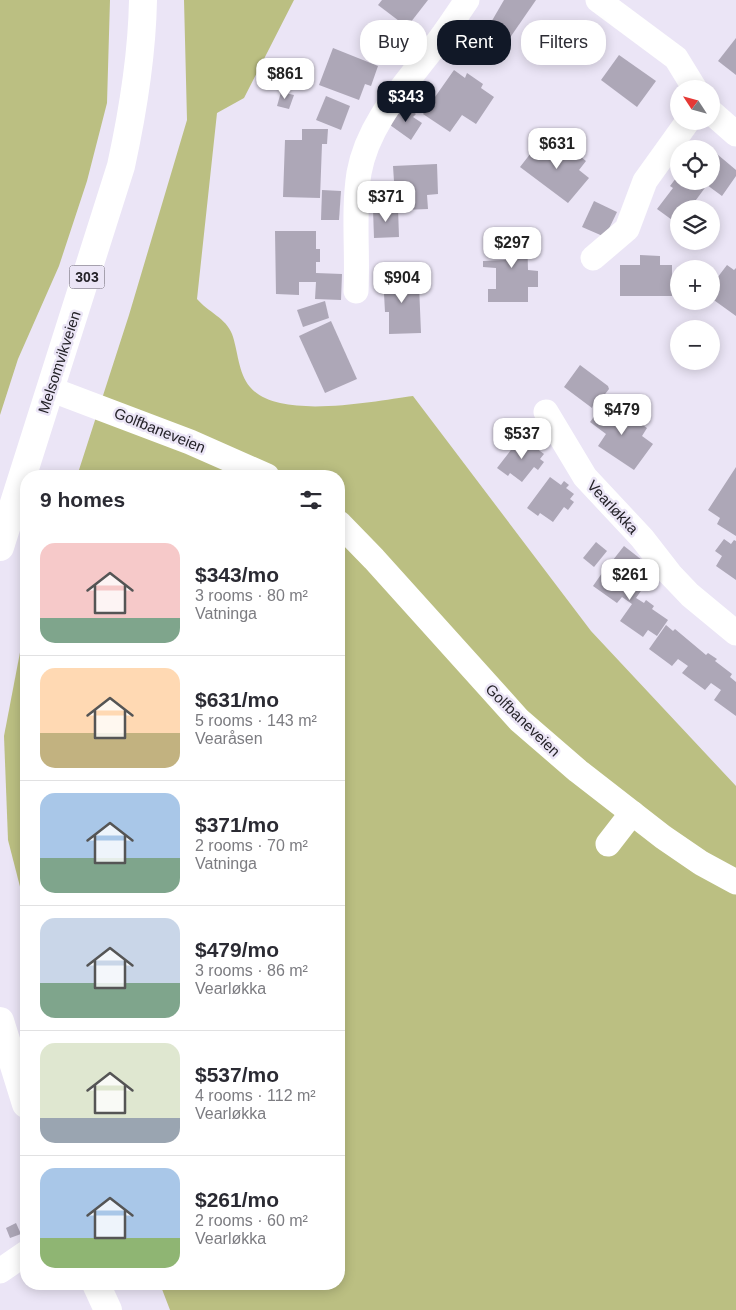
<!DOCTYPE html>
<meta charset="utf-8">
<style>
:root{--surface:#fff;--page:#f7f7f7;--text:#2b2b33;--muted:#7c7c81;--line:#e1e1e2;--accent:#111827}
body{margin:0;font-family:Arial,sans-serif;background:var(--page);color:var(--text);height:100vh;display:flex;flex-direction:column;font-size:19px;white-space:nowrap}
*{box-sizing:border-box;margin:0}
p{font-size:16px;color:var(--muted)}
.icon{flex:none;width:28px;height:28px;fill:none;stroke:currentColor;stroke-width:2;stroke-linecap:round;stroke-linejoin:round}
.map{position:relative;flex:1;overflow:hidden}
.drawer{position:absolute;left:20px;top:470px;width:325px;height:820px;display:flex;flex-direction:column;background:var(--surface);border-radius:20px;box-shadow:0 2px 12px #0003}
.drawer>*{flex:none}
.guide{position:absolute;left:360px;top:20px;width:300px;height:45px;display:flex;gap:10px}
.needle{width:32px;rotate:306deg}
.tools{position:absolute;left:670px;top:80px;display:grid;gap:10px}
.tools a{display:grid;place-items:center;width:50px;height:50px;border-radius:50%;background:var(--surface);box-shadow:0 2px 12px #0003;font-size:25px}
.price{position:absolute;translate:-50% -42px;padding:0 11px;border-radius:10px;background:#fff;color:#222;font-size:16px;line-height:32px;filter:drop-shadow(0 1px 2px #0008)}
.price::after{content:'';position:absolute;left:50%;top:30px;width:15px;height:11px;margin-left:-8px;background:inherit;clip-path:polygon(0 0,100% 0,50% 100%)}
.price.on{background:var(--accent);color:#fff}
ul{padding:0;list-style:none}
li{display:flex;align-items:center;gap:15px;height:125px;padding:0 20px}
li+li{border-top:1px solid var(--line)}
li span{display:grid;place-items:center;flex:none;width:140px;height:100px;border-radius:15px;color:#555}
li>.icon{margin-inline-start:auto}
span .icon{width:60px;height:60px;fill:#fffc;stroke-width:1}
li b{font-size:21px}
h2{display:flex;justify-content:space-between;align-items:center;height:60px;padding:0 20px;font-size:21px}
.pill{padding:0 18px;border-radius:20px;background:var(--surface);box-shadow:0 2px 12px #0003;font-size:18px;line-height:45px}
.pill.on{background:var(--accent);color:#fff}
.map>svg:first-child{display:block}
.forest{fill:#bbbf82}
.building{fill:#ada7b7}
.lines{fill:none;stroke-linecap:round;stroke-linejoin:round}
.minor{stroke:#fff;stroke-width:25}
.major{stroke:#fff;stroke-width:28}
.labels{text-anchor:middle;dominant-baseline:central;stroke-width:5;stroke-linejoin:round;paint-order:stroke}
.shield{fill:#ebe5f6;stroke:#605c66;stroke-width:1}
.shield-label{font-size:14px;font-weight:bold;fill:#242228}
.street-label{font-size:15px;fill:#242228;stroke:#ebe5f6}
</style>
<div class="map">
<svg width="736" height="1310" viewBox="0 0 736 1310">
<rect width="100%" height="100%" fill="#ebe5f6"/>
<g class="forest">
<polygon points="0,0 110,0 107,103 87,181 59,266 18,359 0,415"/>
<path d="M 184,0 L 294,0 L 244,98 L 217,113 L 197,299 C 208,312 226,318 232,334 C 238,350 238,373 250,387 C 278,421 374,401 413,396 L 591,631 L 736,786 L 736,1310 L 170,1310 L 160,1284 L 339,1284 L 339,476 L 77,476 L 129,315 L 187,120 Z"/>
<polygon points="26,621 26,910 8,840 4,736"/>
</g>
<g class="building">
<polygon points="382,0 428,0 407,27 378,5"/>
<polygon points="504,0 536,0 498,55 479,43"/>
<polygon points="736,38 736,75 718,61"/>
<polygon points="333,48 378,66 371,86 365,84 359,100 319,85"/>
<polygon points="619,55 656,81 637,107 601,80"/>
<polygon points="454,70 465,78 467,73 483,84 481,88 494,97 476,124 462,115 450,132 423,114"/>
<polygon points="281,92 294,95 289,109 277,106"/>
<polygon points="326,96 350,106 341,130 316,120"/>
<polygon points="403,105 416,114 413,117 422,123 411,140 390,125"/>
<polygon points="302,129 328,129 327,144 322,144 320,198 283,197 285,140 302,140"/>
<polygon points="541,140 558,154 565,144 586,161 579,170 589,178 568,203 520,167"/>
<polygon points="702,143 710,149 697,149"/>
<polygon points="711,149 736,170 736,176 722,196 707,185 693,204 697,209 679,209 679,225 657,209 673,188 670,186 679,174 679,181 711,181"/>
<polygon points="437,164 438,194 427,195 428,209 402,210 401,196 395,197 393,166"/>
<polygon points="322,190 341,191 339,220 321,220"/>
<polygon points="594,201 617,212 605,237 582,227"/>
<polygon points="398,208 399,237 374,238 373,209"/>
<polygon points="275,231 316,231 316,249 320,249 320,262 316,262 316,273 342,274 341,300 315,299 316,282 299,282 299,295 276,294"/>
<polygon points="496,232 527,232 528,270 538,271 538,287 528,287 528,302 488,302 488,289 496,289 496,268 483,267 483,261 505,260 505,258 496,258"/>
<polygon points="640,255 660,256 660,265 672,265 672,296 620,296 620,265 640,265"/>
<polygon points="727,265 734,270 736,268 736,316 711,298 711,286"/>
<polygon points="413,273 413,285 419,285 421,333 389,334 389,312 385,312 383,275"/>
<polygon points="325,301 329,318 303,327 297,310"/>
<polygon points="331,321 357,379 325,393 299,336"/>
<polygon points="580,365 608,386 609,389 595,407 593,405 592,408 564,387"/>
<polygon points="605,402 621,414 623,411 647,428 642,436 653,444 634,470 598,446 606,434 590,422"/>
<polygon points="511,419 518,424 510,433 504,428"/>
<polygon points="521,437 531,444 534,441 539,445 536,448 544,454 540,459 544,462 538,470 534,467 522,482 510,473 508,476 497,468"/>
<polygon points="736,467 736,536 717,524 720,518 708,510"/>
<polygon points="550,477 561,485 564,481 569,485 566,488 574,494 570,499 574,502 568,510 564,507 553,522 540,513 538,516 527,508"/>
<polygon points="724,539 731,544 734,540 736,541 736,580 716,566 722,556 715,551"/>
<polygon points="596,542 607,551 594,567 583,558"/>
<polygon points="624,546 642,560 631,574 613,560"/>
<polygon points="609,563 618,569 619,567 627,572 626,575 643,588 636,598 644,603 646,600 654,606 652,609 668,620 657,636 648,630 643,637 620,621 632,604 622,597 617,603 593,586"/>
<polygon points="666,625 673,631 675,629 706,655 708,653 717,659 715,661 732,674 730,677 736,682 736,716 714,700 721,690 711,683 705,690 682,673 688,666 678,659 672,666 649,649"/>
<polygon points="16,1223 21,1234 10,1238 6,1228"/>
</g>
<g class="lines">
<g class="minor">
<polyline points="598,0 676,58 695,89"/>
<polyline points="711,112 736,134"/>
<polyline points="593,258 627,229 645,181 688,121"/>
<path d="M 356,291 C 358,252 353,212 359,173 C 368,123 404,86 434,47 C 446,32 456,16 467,0"/>
<polyline points="50,389 190,442 267,476"/>
<polyline points="546,412 585,477 642,538 670,574 690,595 736,633"/>
<polyline points="339,523 374,559 519,720 578,771 663,837 701,863 736,882"/>
<polyline points="608,844 632,813"/>
<polyline points="0,1271 26,1253"/>
</g>
<g class="major">
<path d="M 0,547 L 121,166 C 133,111 142,56 143,0"/>
<polyline points="0,1021 26,1104"/>
<polyline points="96,1284 108,1310"/>
</g>
</g>
<g class="labels">
<rect class="shield" x="69.5" y="265.5" width="35" height="23" rx="4"/>
<g class="shield-label">
<text x="87" y="277">303</text>
</g>
<g class="street-label">
<text transform="translate(59 362) rotate(-72)">Melsomvikveien</text>
<text transform="translate(160 430) rotate(22)">Golfbaneveien</text>
<text transform="translate(613 507) rotate(47)">Vearløkka</text>
<text transform="translate(523 720) rotate(44)">Golfbaneveien</text>
</g>
</g>
</svg>
<div class="tools">
<a><svg class="needle" viewBox="-14 -14 28 28"><path d="M0-13l5 13h-10z" fill="#e53935"/><path d="M0 13l5-13h-10z" fill="#7c7c81"/></svg></a>
<a><svg class="icon" aria-label="locate" viewBox="0 0 24 24"><circle cx="12" cy="12" r="6"/><path d="M12 2v4M12 18v4M2 12h4M18 12h4"/></svg></a>
<a><svg class="icon" aria-label="layers" viewBox="0 0 24 24"><path d="M12 4l9 5-9 5-9-5zM3 14l9 5 9-5"/></svg></a>
<a>+</a>
<a>−</a>
</div>
<b class="price" style="left:285px;top:100px">$861</b>
<b class="price on" style="left:406px;top:123px">$343</b>
<b class="price" style="left:557px;top:170px">$631</b>
<b class="price" style="left:386px;top:223px">$371</b>
<b class="price" style="left:512px;top:269px">$297</b>
<b class="price" style="left:402px;top:304px">$904</b>
<b class="price" style="left:622px;top:436px">$479</b>
<b class="price" style="left:522px;top:460px">$537</b>
<b class="price" style="left:630px;top:601px">$261</b>
<div class="guide">
<a class="pill">Buy</a>
<a class="pill on">Rent</a>
<a class="pill">Filters</a>
</div>
<section class="drawer">
<h2>9 homes<svg class="icon" aria-label="filters" viewBox="0 0 24 24"><path d="M4 7h16M4 17h16"/><circle cx="9" cy="7" r="2"/><circle cx="15" cy="17" r="2"/></svg></h2>
<ul>
<li><span style="background:linear-gradient(#f6c9c9 75%,#7fa58c 0)"><svg class="icon" aria-label="home" viewBox="0 0 24 24"><path d="M3 11l9-7 9 7M6 9v11h12V9"/></svg></span><div><b>$343/mo</b><p>3 rooms · 80 m²</p><p>Vatninga</p></div></li>
<li><span style="background:linear-gradient(#ffd9b3 65%,#c2b280 0)"><svg class="icon" aria-label="home" viewBox="0 0 24 24"><path d="M3 11l9-7 9 7M6 9v11h12V9"/></svg></span><div><b>$631/mo</b><p>5 rooms · 143 m²</p><p>Vearåsen</p></div></li>
<li><span style="background:linear-gradient(#a9c7e8 65%,#7fa58c 0)"><svg class="icon" aria-label="home" viewBox="0 0 24 24"><path d="M3 11l9-7 9 7M6 9v11h12V9"/></svg></span><div><b>$371/mo</b><p>2 rooms · 70 m²</p><p>Vatninga</p></div></li>
<li><span style="background:linear-gradient(#c9d6e8 65%,#7fa58c 0)"><svg class="icon" aria-label="home" viewBox="0 0 24 24"><path d="M3 11l9-7 9 7M6 9v11h12V9"/></svg></span><div><b>$479/mo</b><p>3 rooms · 86 m²</p><p>Vearløkka</p></div></li>
<li><span style="background:linear-gradient(#dfe7d0 75%,#9aa5b1 0)"><svg class="icon" aria-label="home" viewBox="0 0 24 24"><path d="M3 11l9-7 9 7M6 9v11h12V9"/></svg></span><div><b>$537/mo</b><p>4 rooms · 112 m²</p><p>Vearløkka</p></div></li>
<li><span style="background:linear-gradient(#a9c7e8 70%,#8fb573 0)"><svg class="icon" aria-label="home" viewBox="0 0 24 24"><path d="M3 11l9-7 9 7M6 9v11h12V9"/></svg></span><div><b>$261/mo</b><p>2 rooms · 60 m²</p><p>Vearløkka</p></div></li>
</ul>
</section>
</div>
